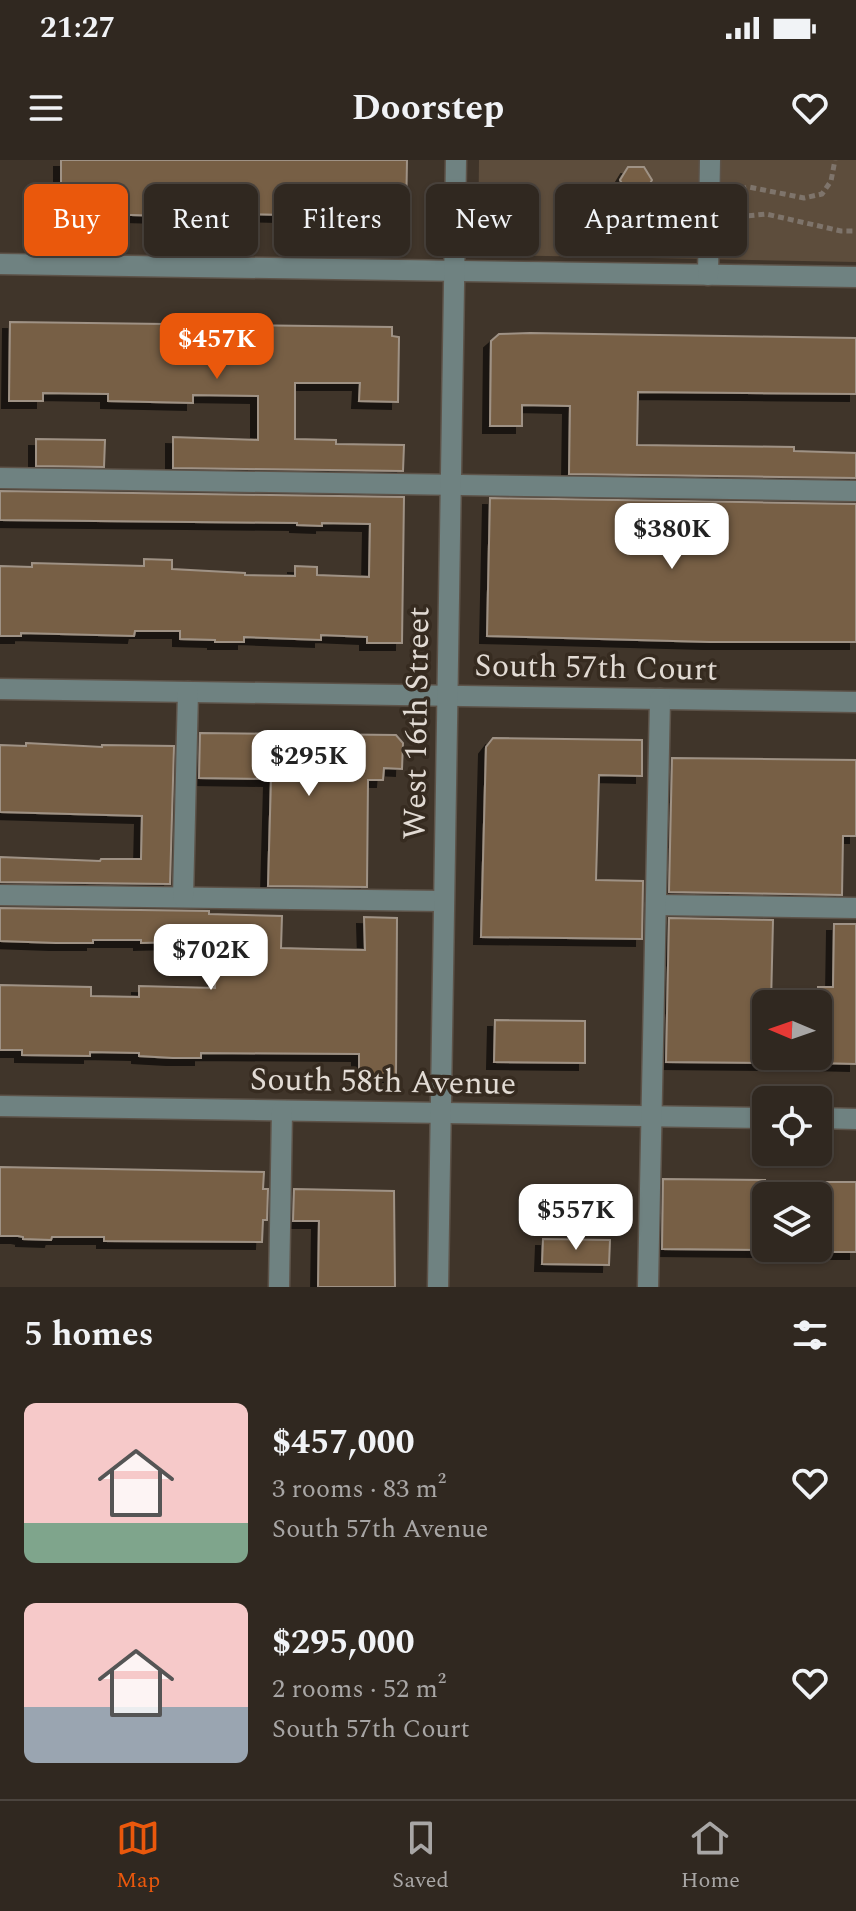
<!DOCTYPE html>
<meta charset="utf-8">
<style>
:root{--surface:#302820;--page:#3c342d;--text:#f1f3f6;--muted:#a8a6a5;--line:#4b443e;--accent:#ea580c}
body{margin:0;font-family:Spectral,serif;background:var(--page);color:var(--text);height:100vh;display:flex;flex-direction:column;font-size:30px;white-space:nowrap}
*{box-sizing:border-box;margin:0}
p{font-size:26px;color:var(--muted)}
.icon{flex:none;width:44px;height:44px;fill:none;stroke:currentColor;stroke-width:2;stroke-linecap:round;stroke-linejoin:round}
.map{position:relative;height:1127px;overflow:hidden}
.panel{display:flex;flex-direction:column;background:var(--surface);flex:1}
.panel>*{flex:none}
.top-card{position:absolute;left:24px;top:24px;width:808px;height:72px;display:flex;gap:16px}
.needle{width:52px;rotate:272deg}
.fabs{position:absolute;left:752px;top:830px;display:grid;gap:16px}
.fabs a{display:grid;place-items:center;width:80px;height:80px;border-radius:12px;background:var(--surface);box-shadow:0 2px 6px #0004,0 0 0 2px var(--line);font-size:40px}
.price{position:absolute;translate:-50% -68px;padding:0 18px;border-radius:16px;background:#fff;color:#222;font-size:26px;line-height:52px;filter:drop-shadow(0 2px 4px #0008)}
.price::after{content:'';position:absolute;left:50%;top:48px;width:24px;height:18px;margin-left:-12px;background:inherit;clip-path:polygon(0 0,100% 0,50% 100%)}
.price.selected{background:var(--accent);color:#fff}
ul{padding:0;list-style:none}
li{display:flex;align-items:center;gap:24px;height:200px;padding:0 24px}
li span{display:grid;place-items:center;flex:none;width:224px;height:160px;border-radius:12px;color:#555}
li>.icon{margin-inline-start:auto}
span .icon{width:96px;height:96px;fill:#fffc;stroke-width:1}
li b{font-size:34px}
h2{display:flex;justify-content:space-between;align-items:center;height:96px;padding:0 24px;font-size:34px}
.tag{padding:0 28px;border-radius:12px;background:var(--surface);box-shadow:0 2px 6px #0004,0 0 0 2px var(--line);font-size:28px;line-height:72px}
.tag.selected{background:var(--accent);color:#fff}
.status{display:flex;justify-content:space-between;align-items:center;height:56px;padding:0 40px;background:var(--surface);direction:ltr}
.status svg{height:22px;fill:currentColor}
header{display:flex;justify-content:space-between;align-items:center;height:104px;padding:0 24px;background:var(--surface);font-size:36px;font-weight:700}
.tab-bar{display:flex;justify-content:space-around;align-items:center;height:112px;border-top:2px solid var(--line);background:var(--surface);font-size:22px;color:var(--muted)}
.tab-bar a{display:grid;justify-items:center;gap:4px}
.tab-bar .selected{color:var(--accent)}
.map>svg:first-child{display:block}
.green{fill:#5d4d3c}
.building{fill:#775f45;stroke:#9f9285;stroke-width:2;filter:url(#shadow)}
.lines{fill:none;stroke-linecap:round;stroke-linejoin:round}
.minor-casing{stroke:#5d5349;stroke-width:23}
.path{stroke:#7e746b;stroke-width:5;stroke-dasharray:6 4;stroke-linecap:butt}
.minor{stroke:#6f8281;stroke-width:20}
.labels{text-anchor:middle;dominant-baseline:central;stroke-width:7;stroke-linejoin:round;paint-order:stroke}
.street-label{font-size:32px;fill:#e2dbd4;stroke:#362b20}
</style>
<div class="status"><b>21:27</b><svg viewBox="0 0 49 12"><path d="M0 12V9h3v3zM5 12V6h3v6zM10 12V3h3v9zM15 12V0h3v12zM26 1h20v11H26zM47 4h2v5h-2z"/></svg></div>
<header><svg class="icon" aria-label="menu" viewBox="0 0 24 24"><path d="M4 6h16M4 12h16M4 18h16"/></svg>Doorstep<svg class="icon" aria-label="heart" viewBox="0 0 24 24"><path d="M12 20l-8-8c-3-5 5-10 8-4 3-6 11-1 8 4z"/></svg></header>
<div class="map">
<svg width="856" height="1127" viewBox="0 0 856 1127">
<defs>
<filter id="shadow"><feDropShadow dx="-7" dy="7" stdDeviation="0" flood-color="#0009"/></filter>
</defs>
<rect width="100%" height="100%" fill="#40352a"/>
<polygon class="green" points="479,0 856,0 856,102 491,95 482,90 478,83"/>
<g class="building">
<polygon points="61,0 407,0 406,58 247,54 246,56 201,55 201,57 61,53"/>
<polygon points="628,7 644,7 652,20 644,34 628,34 620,20"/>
<polygon points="10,162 392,167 392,176 399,177 398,242 359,241 360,223 295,223 295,279 336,280 336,284 404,285 403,311 173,308 173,277 258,280 258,236 193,235 193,243 108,241 108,234 43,233 43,241 9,241"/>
<polygon points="530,173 856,178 856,234 638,232 637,285 794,287 794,291 856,293 856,318 569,314 570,246 522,245 522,266 490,266 491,181 499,174"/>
<polygon points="36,279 105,280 104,307 36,306"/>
<polygon points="0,331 404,337 402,483 367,483 367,477 321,475 321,480 244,477 244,482 215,482 215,480 180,479 180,471 135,471 134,476 21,473 21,476 0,476 0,406 32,407 32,403 144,406 144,399 172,400 172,409 245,413 245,415 295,416 295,406 317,407 317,415 369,417 370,364 322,363 322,366 297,365 297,363 0,360"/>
<polygon points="490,338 856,344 856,482 710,482 487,476"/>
<polygon points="200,573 396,575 403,583 402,609 384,608 383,620 368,620 367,727 268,726 271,619 199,618"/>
<polygon points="493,578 642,580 642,616 599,615 596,720 643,721 642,779 481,777 486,587"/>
<polygon points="26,583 102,587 102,585 174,586 170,724 0,722 0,697 100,701 101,699 141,699 142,656 0,652 0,585 26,586"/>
<polygon points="672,598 856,600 856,676 843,676 842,735 669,732"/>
<polygon points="0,748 209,751 209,754 282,756 281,788 318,789 365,790 364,757 397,758 396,915 359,915 359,894 201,893 201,898 173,898 139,896 139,893 90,892 90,896 22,895 22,890 0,890 0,825 91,827 91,836 139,837 139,826 215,828 216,781 141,783 141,780 93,780 93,783 56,783 0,781"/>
<polygon points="669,758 773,760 771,844 766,844 766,903 666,902"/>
<polygon points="834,764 856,764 856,904 818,903 818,827 833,827"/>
<polygon points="495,860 585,861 585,903 494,902"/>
<polygon points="0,1007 264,1012 263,1029 268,1029 267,1060 263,1060 262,1082 104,1081 104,1077 52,1077 51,1080 23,1079 23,1077 18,1076 0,1076"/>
<polygon points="663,1019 765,1020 764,1090 662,1089"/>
<rect x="818" y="1022" width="38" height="70"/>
<polygon points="294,1029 394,1031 395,1127 318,1127 319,1061 293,1061"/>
<polygon points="543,1079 610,1080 609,1105 542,1104"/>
</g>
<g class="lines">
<defs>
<g id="minor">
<polyline points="0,104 856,117"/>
<polyline points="708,115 710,0"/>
<polyline points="0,318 856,331"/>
<polyline points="0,529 856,542"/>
<polyline points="0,735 443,741"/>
<polyline points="183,737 188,532"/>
<polyline points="656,745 856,748"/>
<polyline points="0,946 766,958"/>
<polyline points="818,958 856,959"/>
<polyline points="279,1127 282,951"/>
<polyline points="438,1127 456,0"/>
<polyline points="648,1127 660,539"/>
</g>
</defs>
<use href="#minor" class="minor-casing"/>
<g class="path">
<polyline points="734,35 735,31 749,27 804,38 822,34 831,21 835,0"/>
<polyline points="734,49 737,57 766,54 841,71 856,71"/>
</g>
<use href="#minor" class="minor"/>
</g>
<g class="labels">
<g class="street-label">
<text transform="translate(596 508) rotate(1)">South 57th Court</text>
<text transform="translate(417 563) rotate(-89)">West 16th Street</text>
<text transform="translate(383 922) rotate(1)">South 58th Avenue</text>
</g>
</g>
</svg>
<div class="fabs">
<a><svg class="needle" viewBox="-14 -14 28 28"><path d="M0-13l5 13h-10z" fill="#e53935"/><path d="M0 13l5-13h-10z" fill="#a8a6a5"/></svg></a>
<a><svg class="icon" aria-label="locate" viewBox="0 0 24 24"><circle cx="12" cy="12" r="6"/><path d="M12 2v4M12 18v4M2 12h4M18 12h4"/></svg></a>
<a><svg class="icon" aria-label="layers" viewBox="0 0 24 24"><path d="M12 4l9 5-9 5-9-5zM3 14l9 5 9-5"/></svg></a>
</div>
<b class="price selected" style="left:217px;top:221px">$457K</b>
<b class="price" style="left:672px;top:411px">$380K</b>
<b class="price" style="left:309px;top:638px">$295K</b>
<b class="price" style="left:211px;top:832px">$702K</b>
<b class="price" style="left:576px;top:1092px">$557K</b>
<div class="top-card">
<a class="tag selected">Buy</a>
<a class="tag">Rent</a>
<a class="tag">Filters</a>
<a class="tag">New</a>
<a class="tag">Apartment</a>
</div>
</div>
<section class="panel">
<h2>5 homes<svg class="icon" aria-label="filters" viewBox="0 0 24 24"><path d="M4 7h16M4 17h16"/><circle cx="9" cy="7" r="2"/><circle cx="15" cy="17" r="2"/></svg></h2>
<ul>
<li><span style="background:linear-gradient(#f6c9c9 75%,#7fa58c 0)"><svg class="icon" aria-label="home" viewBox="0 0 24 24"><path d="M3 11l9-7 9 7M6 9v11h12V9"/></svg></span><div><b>$457,000</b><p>3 rooms · 83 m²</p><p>South 57th Avenue</p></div><svg class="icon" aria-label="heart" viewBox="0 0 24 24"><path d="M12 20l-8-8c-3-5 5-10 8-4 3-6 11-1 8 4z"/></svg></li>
<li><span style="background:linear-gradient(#f6c9c9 65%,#9aa5b1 0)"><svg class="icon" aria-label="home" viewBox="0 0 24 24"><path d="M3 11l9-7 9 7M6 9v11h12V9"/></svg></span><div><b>$295,000</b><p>2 rooms · 52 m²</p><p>South 57th Court</p></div><svg class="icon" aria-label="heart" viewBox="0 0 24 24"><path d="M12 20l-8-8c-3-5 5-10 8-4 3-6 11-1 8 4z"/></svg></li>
</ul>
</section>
<nav class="tab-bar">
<a class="selected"><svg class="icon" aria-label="map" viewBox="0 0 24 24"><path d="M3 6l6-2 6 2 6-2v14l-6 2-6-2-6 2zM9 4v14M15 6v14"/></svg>Map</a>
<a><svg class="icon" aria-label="saved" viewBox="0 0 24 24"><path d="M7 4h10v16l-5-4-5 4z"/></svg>Saved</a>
<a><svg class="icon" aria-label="home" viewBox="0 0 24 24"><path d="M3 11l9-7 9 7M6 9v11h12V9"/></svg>Home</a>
</nav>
